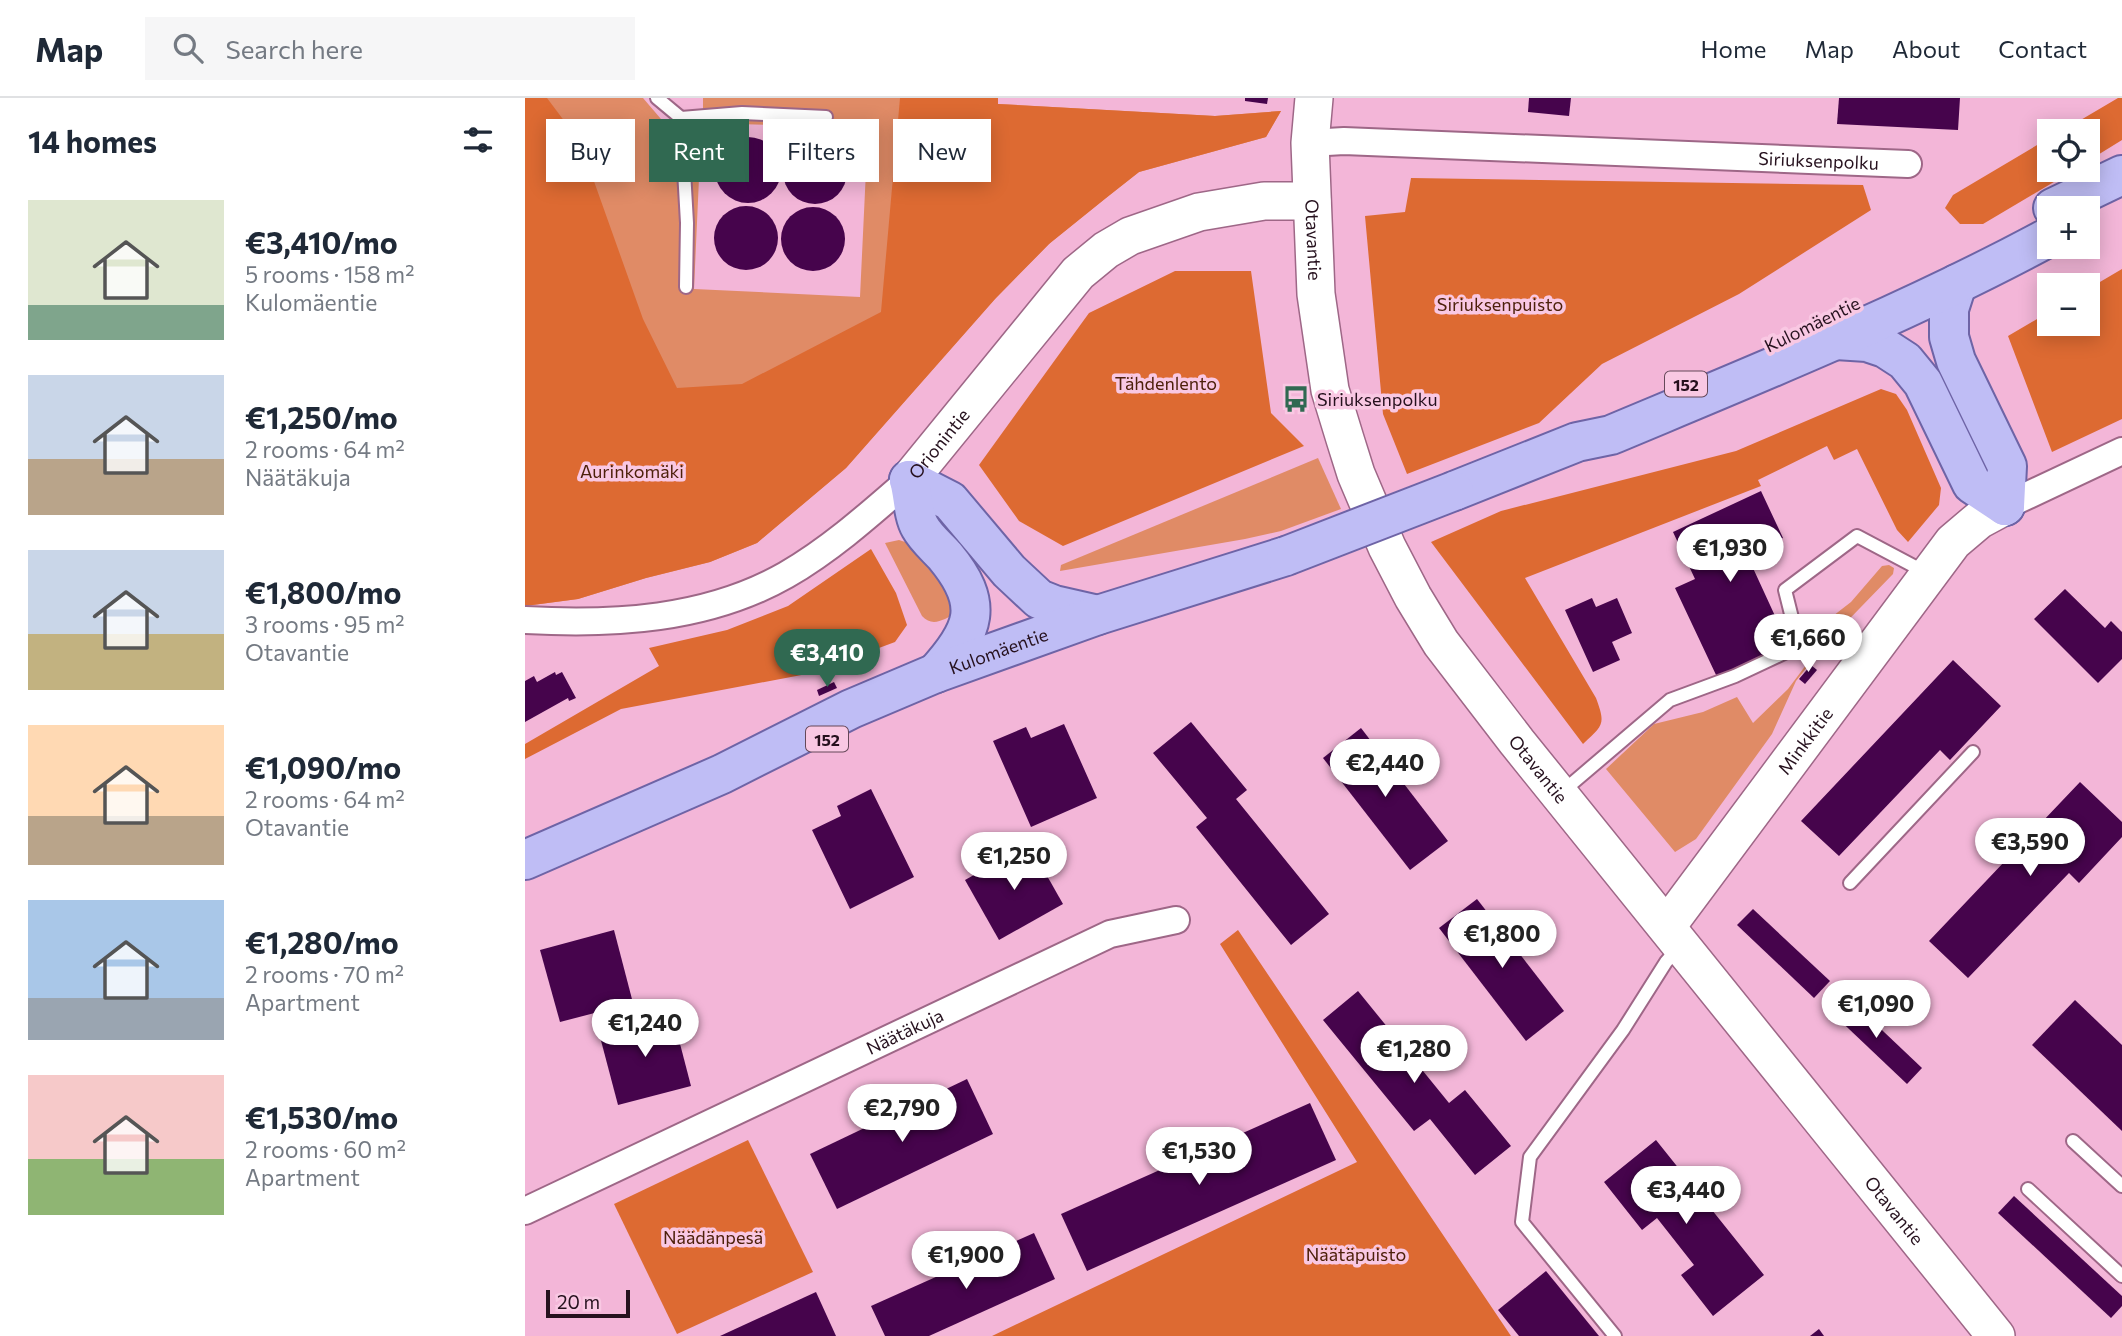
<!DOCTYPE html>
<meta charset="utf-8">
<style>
:root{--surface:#fff;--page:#f6f6f7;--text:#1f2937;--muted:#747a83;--line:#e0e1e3;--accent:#306951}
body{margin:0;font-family:Commissioner,sans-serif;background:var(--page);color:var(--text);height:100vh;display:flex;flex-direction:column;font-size:26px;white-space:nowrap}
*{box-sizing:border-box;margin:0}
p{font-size:23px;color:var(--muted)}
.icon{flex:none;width:38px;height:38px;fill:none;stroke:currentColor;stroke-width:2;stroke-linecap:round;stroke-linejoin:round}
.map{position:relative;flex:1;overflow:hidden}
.panel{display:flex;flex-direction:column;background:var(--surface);width:525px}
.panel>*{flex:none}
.banner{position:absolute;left:21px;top:21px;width:665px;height:63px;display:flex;gap:14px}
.fabs{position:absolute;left:1512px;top:21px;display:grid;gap:14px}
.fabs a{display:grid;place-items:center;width:63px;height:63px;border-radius:0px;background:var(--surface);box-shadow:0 4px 18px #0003;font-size:35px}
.scale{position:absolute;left:21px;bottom:18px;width:84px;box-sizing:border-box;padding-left:7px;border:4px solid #26111e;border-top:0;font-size:19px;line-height:24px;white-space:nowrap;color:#26111e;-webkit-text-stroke:5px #f9c8e3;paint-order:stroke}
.price{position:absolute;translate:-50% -60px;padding:0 16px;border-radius:24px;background:#fff;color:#222;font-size:23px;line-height:46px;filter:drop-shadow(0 2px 4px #0008)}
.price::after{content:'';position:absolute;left:50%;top:42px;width:21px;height:16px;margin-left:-10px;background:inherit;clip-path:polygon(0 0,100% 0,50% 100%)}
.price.selected{background:var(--accent);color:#fff}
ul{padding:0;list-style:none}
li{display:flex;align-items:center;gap:21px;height:175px;padding:0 28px}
li span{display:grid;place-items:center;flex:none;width:196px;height:140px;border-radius:0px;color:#555}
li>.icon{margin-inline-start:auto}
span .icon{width:84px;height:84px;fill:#fffc;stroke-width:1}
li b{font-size:30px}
h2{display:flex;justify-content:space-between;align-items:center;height:84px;padding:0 28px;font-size:30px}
.pill{padding:0 24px;border-radius:0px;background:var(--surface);box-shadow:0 4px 18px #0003;font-size:24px;line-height:63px}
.pill.selected{background:var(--accent);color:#fff}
header{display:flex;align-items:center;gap:42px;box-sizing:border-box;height:98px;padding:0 35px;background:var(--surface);border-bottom:2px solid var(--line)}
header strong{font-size:33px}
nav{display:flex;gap:38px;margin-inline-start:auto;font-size:24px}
.search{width:490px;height:63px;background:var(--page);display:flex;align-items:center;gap:18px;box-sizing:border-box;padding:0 24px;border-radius:0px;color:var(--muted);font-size:26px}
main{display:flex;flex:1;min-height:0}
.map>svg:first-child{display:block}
.green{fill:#e08b66}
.forest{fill:#dd6a32}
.building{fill:#46044c}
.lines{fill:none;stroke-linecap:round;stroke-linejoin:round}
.lane-casing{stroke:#9e6787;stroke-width:16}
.street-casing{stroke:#9e6787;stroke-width:30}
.secondary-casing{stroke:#9e6787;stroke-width:40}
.primary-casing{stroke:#6e64a6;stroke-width:42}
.lane{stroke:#fff;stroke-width:12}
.street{stroke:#fff;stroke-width:26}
.secondary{stroke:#fff;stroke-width:37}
.primary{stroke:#bfbdf5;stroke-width:38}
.primary-bridge-casing{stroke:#6e64a6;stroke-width:42;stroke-linecap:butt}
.primary-bridge{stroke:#bfbdf5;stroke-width:38}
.labels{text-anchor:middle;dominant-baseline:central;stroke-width:7;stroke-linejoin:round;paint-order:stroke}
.shield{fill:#f9c8e3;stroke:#654859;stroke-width:2}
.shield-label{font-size:16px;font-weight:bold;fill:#26111e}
.street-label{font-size:18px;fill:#26111e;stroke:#f9c8e3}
.park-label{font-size:18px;fill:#4d200a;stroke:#f9c8e3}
.poi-label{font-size:18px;fill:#26111e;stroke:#f9c8e3;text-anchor:start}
</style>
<header>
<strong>Map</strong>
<div class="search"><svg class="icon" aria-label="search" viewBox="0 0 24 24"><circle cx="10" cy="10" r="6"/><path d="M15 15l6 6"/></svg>Search here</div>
<nav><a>Home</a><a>Map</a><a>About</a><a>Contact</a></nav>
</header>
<main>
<section class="panel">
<h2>14 homes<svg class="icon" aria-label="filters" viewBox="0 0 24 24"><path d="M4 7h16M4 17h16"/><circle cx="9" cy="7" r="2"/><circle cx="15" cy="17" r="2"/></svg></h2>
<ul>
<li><span style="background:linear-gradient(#dfe7d0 75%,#7fa58c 0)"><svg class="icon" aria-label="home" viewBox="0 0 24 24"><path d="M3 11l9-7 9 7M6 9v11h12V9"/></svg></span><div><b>€3,410/mo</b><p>5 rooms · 158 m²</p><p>Kulomäentie</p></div></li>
<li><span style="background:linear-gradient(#c9d6e8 60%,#b9a48a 0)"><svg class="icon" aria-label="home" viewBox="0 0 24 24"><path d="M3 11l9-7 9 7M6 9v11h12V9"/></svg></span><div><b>€1,250/mo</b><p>2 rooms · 64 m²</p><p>Näätäkuja</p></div></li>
<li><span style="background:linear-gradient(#c9d6e8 60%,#c2b280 0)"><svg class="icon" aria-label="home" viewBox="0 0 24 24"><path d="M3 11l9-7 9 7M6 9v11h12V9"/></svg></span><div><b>€1,800/mo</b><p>3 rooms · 95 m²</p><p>Otavantie</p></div></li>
<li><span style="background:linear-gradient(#ffd9b3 65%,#b9a48a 0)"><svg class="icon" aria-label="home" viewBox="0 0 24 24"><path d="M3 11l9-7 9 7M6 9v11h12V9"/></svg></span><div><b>€1,090/mo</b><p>2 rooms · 64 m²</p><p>Otavantie</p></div></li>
<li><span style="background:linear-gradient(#a9c7e8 70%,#9aa5b1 0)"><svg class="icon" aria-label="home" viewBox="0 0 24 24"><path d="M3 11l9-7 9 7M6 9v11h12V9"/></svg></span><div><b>€1,280/mo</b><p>2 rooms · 70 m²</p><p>Apartment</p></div></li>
<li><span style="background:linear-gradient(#f6c9c9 60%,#8fb573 0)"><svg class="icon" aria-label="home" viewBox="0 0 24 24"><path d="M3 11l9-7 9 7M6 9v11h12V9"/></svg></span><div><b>€1,530/mo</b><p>2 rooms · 60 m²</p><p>Apartment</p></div></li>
</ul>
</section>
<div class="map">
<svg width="1597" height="1238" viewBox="0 0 1597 1238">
<rect width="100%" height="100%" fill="#f3b6d8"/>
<g class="green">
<polygon points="0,0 118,0 165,55 175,58 169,191 335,199 343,30 178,25 178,0 473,0 473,6 690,18 756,13 741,39 614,74 581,100 525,145 470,201 321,370 232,445 185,464 121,480 53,501 0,508"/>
<polygon points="793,360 816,411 756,433 720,441 535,473 536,467"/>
<path d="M 374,442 C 413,453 417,481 432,515 C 419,521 408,530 397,518 L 360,445 Z"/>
<polygon points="1364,467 1369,470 1368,476 1302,544 1271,583 1247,636 1171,741 1150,754 1081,671 1129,626 1178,614 1212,599 1228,625 1263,591 1299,543 1295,528 1326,504 1357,468"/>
</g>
<g class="forest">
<polygon points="0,0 22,0 55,44 118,221 152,290 217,286 356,214 375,0 473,0 473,6 690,18 756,13 741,39 614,74 581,100 524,146 470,201 321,370 232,445 185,464 121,480 53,501 0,508"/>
<polygon points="1593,0 1597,0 1597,42 1563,63 1563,33 1537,33"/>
<polygon points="1524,40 1524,72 1549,72 1458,126 1435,126 1420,110 1428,97"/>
<polygon points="886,80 1338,87 1346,112 1214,196 1077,266 1014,325 882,376 858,316 840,118 880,114"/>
<polygon points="1597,171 1597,321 1527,354 1483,238 1524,214 1524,226 1563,226 1563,191"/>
<polygon points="650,173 726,173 746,315 779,348 538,448 494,423 454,367 564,215"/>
<path d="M 1356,291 L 1371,296 L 1382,312 L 1416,390 L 1414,407 L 1383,444 L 1372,432 L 1332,351 L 1309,362 L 1302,348 L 1233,382 L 1236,388 L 1000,480 L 1071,600 C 1081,627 1078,627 1058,646 L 906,444 L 976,413 L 1211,353 Z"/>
<polygon points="346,451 371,495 382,527 370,544 287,575 96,611 0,661 0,646 134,568 124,550 202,532 263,508"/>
<polygon points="713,832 986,1238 467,1238 832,1064 695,846"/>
<polygon points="223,1042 288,1174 152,1236 89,1106"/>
</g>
<g class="building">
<polygon points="720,0 743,0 742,6 720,3"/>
<polygon points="1004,0 1046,0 1044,18 1003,14"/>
<polygon points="1314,0 1435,0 1433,32 1312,26"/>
<circle cx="223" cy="72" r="33"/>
<circle cx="290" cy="74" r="32"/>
<circle cx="221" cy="140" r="32"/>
<circle cx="288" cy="141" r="32"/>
<polygon points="1236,393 1258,440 1222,457 1263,546 1192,579 1150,490 1170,481 1148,434"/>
<polygon points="1540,491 1580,530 1586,523 1597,534 1597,561 1573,585 1509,521"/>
<polygon points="1067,500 1071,509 1092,500 1107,535 1087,544 1095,562 1068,574 1040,512"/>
<polygon points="1428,562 1476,608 1425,662 1415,652 1314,758 1276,723"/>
<polygon points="1286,567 1292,572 1280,586 1274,581"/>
<polygon points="30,574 31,577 37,574 51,600 44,603 43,600 0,624 0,583 9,578 12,584"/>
<polygon points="309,584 312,590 294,598 292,592"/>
<polygon points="666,624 722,692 711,701 804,816 766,847 671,729 682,720 628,655"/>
<polygon points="539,626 572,700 506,729 468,643 501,629 506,640"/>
<polygon points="836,630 923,743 885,772 798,660"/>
<polygon points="1555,684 1597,724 1597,739 1554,785 1544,775 1443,880 1404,843"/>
<polygon points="346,691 389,779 325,811 287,732 316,718 312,708"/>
<polygon points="504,746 538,806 474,842 440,782"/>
<polygon points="952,801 1039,913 1001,943 914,830"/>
<polygon points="1228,811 1305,883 1289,900 1212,827"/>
<polygon points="89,832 108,905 35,924 15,852"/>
<polygon points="833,893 924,1005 940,992 986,1048 950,1077 905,1021 889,1033 798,922"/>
<polygon points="1320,897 1397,970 1382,986 1305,913"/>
<polygon points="1550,902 1597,947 1597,1033 1507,947"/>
<polygon points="147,915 166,988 93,1007 74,935"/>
<polygon points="442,981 468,1036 312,1111 285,1056"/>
<polygon points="785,1005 811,1062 562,1173 536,1116"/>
<polygon points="1131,1042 1239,1177 1188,1218 1156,1177 1169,1167 1132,1120 1117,1132 1079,1084"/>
<polygon points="1489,1098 1597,1198 1597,1208 1586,1220 1473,1115"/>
<polygon points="509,1135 530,1181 404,1238 360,1238 346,1208"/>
<polygon points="1021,1173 1074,1238 994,1238 973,1212"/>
<polygon points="291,1194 311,1238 195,1238"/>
<polygon points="1294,1231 1299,1238 1285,1238"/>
</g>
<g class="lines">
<defs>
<g id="lane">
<polyline points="132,0 156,20"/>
<polyline points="158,40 176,46"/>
<polyline points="161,189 162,125 156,20 217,15 301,19"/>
<polyline points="1037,694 1145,602 1210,578 1274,548 1260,492 1332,438 1400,474"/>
<polyline points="1325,785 1448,654"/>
<polyline points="1548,1043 1597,1088"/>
<polyline points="1503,1091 1597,1178"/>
<polyline points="1090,1238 997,1124 1005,1059 1098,932 1141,864 1154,849"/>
</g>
<g id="street">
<path id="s1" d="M 785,45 L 819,43 L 1383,66"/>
<polyline points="1480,408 1597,353"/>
<path d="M 0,522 C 88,527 182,522 261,477 C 306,451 345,416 384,382"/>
<path id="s2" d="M 0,1113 L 585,836 L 651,822"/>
</g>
<g id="secondary">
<path id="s3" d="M 789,0 L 785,45 L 791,196 L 805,292 L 820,341 L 831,376 L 862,449 L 888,499 L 916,545 L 992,644 L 1471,1238"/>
<path id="s4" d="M 384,382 L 553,175 L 581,152 L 605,138 L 674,114 L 739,103 L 787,103"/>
<path id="s5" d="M 1142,828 L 1428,444 L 1454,422 L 1480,408"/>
</g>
<g id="primary">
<polyline points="1528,110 1597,77"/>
<polyline points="1432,186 1424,211 1424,239 1431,263 1482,368 1480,408"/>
<polyline points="1311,242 1342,244 1360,250 1380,263 1398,285 1447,386 1480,408"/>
<polyline points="384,382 425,403 484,473 514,501 529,507 573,517"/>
<path d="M 384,382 C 388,396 388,417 395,429 C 401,440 412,449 420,458 C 460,506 450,532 411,575"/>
<path d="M 929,393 L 1052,344 L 1086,337 C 1234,275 1383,215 1524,139"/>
<path id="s6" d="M 0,762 L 197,676 L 326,611 L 411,575 L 573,517 L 761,458"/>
</g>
</defs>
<use href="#lane" class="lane-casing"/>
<use href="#street" class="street-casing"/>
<use href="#secondary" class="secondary-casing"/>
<use href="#primary" class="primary-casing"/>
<use href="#lane" class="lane"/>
<use href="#street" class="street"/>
<use href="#secondary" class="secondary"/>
<use href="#primary" class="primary"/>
<defs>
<polyline id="primary-bridge" points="761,458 929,393"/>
</defs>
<use href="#primary-bridge" class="primary-bridge-casing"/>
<use href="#primary-bridge" class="primary-bridge"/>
</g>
<defs>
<symbol id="bus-bare" viewBox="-9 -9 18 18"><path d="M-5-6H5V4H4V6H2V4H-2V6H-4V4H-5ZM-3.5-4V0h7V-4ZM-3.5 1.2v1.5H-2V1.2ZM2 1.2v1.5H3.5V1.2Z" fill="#306951" stroke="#f9c8e3" stroke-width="2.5" paint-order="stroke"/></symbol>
</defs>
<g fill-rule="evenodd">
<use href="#bus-bare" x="752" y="282" width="38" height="38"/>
</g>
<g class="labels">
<g class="shield">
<rect x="1140" y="273.5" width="42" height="25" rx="5"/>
<rect x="281" y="628.5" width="42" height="25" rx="5"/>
</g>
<g class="shield-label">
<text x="1161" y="286">152</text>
<text x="302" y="641">152</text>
</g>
<g class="street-label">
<text stroke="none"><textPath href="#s1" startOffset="509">Siriuksenpolku</textPath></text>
<text stroke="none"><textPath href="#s3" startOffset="142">Otavantie</textPath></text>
<text transform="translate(1287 226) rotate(-26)">Kulomäentie</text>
<text stroke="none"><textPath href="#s4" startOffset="47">Orionintie</textPath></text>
<text stroke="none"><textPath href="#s6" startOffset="518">Kulomäentie</textPath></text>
<text stroke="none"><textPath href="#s5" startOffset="231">Minkkitie</textPath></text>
<text stroke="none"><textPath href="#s3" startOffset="730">Otavantie</textPath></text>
<text stroke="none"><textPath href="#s2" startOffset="420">Näätäkuja</textPath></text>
<text stroke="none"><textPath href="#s3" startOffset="1297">Otavantie</textPath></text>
</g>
<g class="park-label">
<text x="975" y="206">Siriuksenpuisto</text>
<text x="641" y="285">Tähdenlento</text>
<text x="107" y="373">Aurinkomäki</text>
<text x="188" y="1139">Näädänpesä</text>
<text x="831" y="1156">Näätäpuisto</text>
</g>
<g class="poi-label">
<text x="792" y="301">Siriuksenpolku</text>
</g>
</g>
</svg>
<div class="fabs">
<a><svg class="icon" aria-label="locate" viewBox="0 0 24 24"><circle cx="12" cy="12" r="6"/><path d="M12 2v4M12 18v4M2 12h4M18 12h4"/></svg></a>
<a>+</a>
<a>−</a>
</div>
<div class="scale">20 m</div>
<b class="price" style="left:1205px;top:486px">€1,930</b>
<b class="price" style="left:1283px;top:576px">€1,660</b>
<b class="price selected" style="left:302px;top:591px">€3,410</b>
<b class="price" style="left:860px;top:701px">€2,440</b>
<b class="price" style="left:1505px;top:780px">€3,590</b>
<b class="price" style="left:489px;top:794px">€1,250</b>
<b class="price" style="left:977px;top:872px">€1,800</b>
<b class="price" style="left:1351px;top:942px">€1,090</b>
<b class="price" style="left:120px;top:961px">€1,240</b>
<b class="price" style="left:889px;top:987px">€1,280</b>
<b class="price" style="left:377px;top:1046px">€2,790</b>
<b class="price" style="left:674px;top:1089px">€1,530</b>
<b class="price" style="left:1161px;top:1128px">€3,440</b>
<b class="price" style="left:441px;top:1193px">€1,900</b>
<div class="banner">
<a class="pill">Buy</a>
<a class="pill selected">Rent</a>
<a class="pill">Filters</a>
<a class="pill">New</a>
</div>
</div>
</main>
